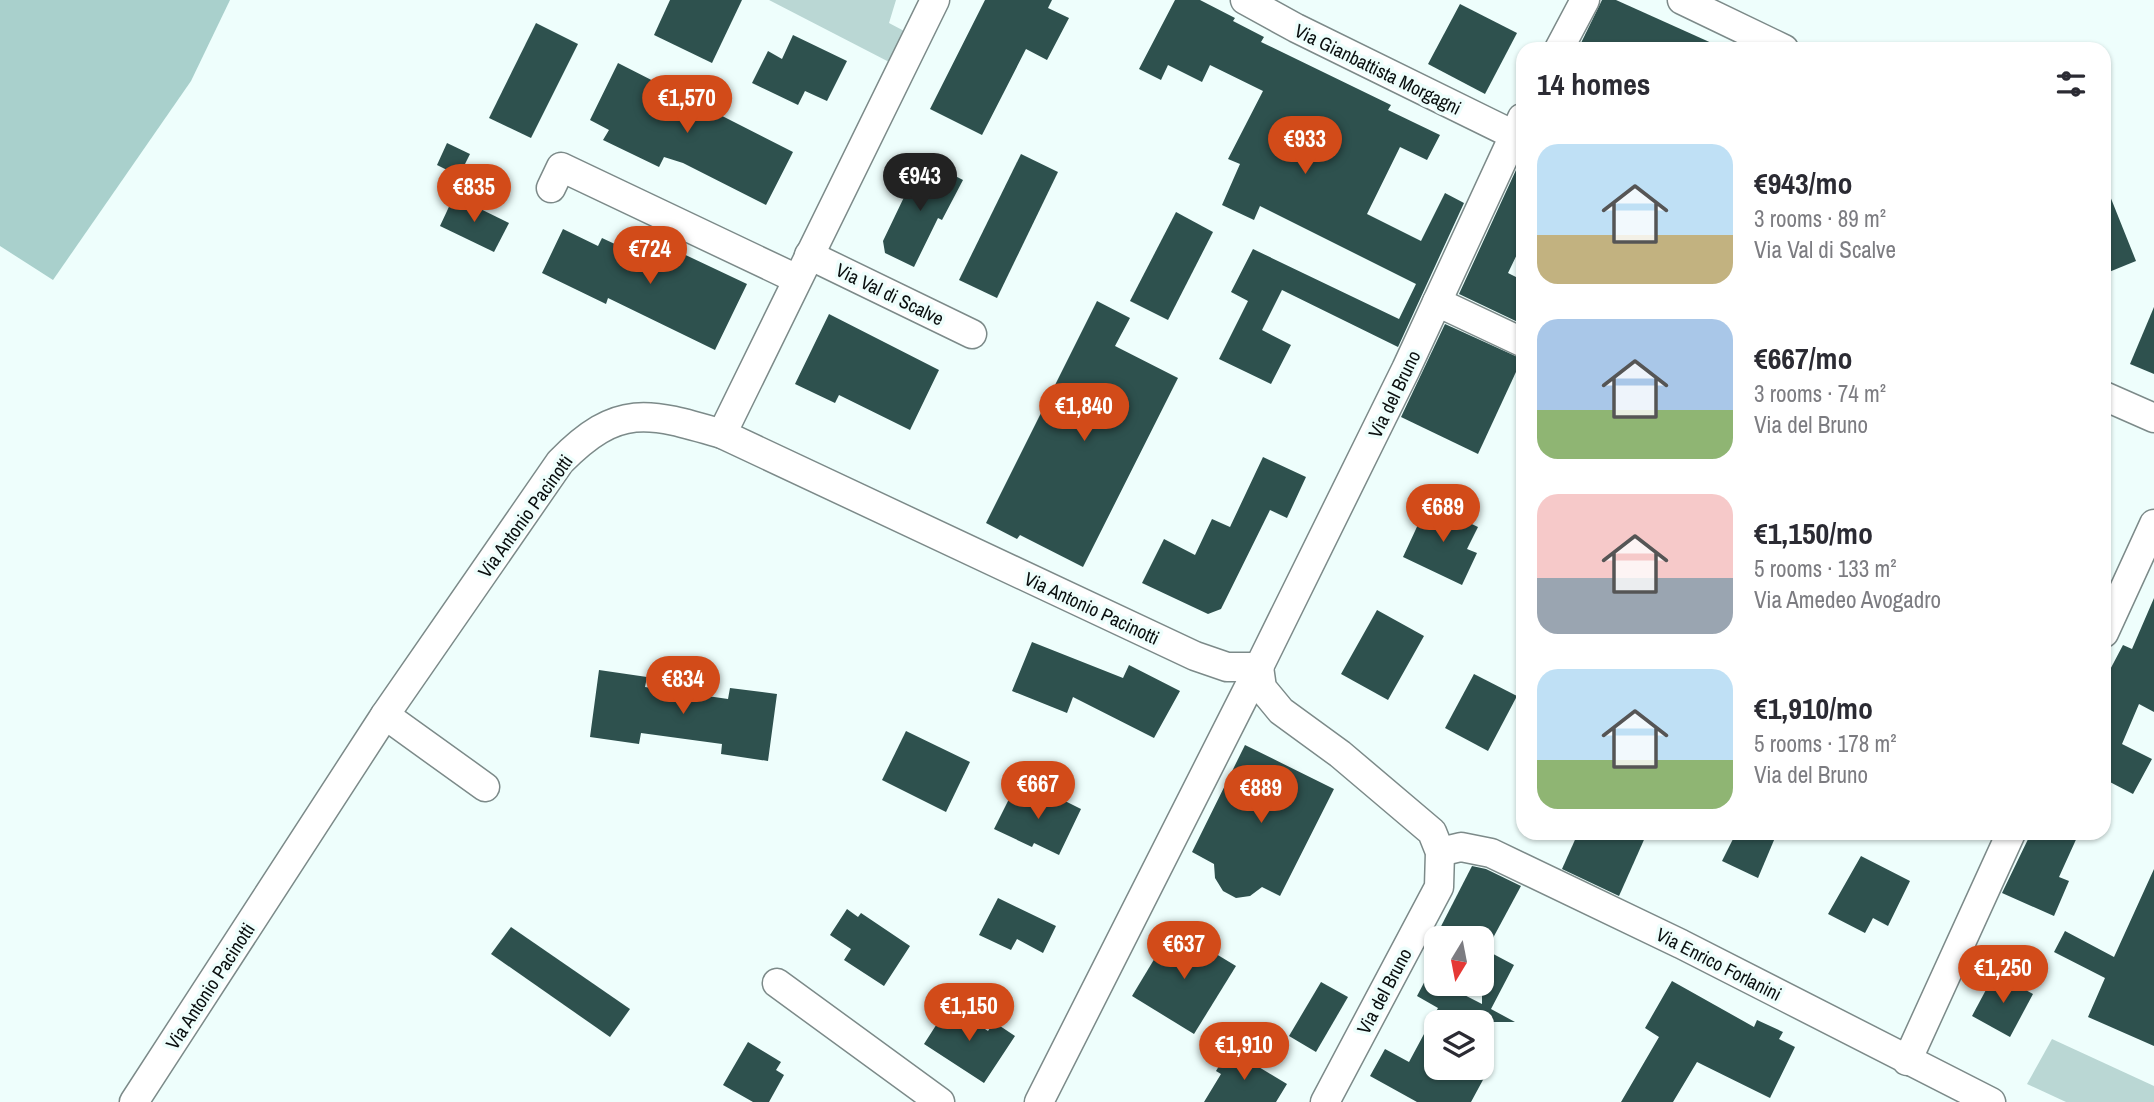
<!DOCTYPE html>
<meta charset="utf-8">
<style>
:root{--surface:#fff;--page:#f2f2f3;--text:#2b2b33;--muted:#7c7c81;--accent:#d24b19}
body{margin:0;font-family:"Archivo Narrow",sans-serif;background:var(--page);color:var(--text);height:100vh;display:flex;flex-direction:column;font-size:26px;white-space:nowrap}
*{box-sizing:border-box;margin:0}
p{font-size:23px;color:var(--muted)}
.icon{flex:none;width:38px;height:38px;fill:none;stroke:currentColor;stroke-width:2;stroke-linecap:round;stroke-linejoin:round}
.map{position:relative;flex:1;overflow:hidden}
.side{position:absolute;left:1516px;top:42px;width:595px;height:798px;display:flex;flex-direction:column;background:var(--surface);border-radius:21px;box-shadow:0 2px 5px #0004}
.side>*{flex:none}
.needle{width:46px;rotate:190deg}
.controls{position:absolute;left:1424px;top:926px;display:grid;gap:14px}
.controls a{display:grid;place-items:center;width:70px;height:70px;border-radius:14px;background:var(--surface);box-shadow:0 2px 5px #0004;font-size:35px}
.price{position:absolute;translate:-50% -60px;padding:0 16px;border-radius:24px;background:var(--accent);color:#fff;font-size:23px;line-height:46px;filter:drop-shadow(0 2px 4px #0008)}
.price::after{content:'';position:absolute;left:50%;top:42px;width:21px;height:16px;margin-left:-10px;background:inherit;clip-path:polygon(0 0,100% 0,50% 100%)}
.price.selected{background:#222;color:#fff}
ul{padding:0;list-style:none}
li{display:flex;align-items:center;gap:21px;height:175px;padding:0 21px}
li span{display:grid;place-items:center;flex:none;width:196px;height:140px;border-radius:21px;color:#555}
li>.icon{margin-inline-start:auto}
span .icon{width:84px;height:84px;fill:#fffc;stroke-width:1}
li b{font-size:30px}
h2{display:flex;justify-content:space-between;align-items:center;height:84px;padding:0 21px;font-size:30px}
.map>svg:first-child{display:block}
.green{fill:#bad7d4}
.forest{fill:#a9d0cc}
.building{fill:#2e514e}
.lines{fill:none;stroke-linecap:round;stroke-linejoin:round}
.minor-casing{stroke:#7c8a89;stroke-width:31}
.minor{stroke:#fff;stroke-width:28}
.labels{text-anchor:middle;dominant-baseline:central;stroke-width:7;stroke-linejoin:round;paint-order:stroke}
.street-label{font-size:19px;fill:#0a0f0f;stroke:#eefefc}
</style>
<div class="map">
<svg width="2154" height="1102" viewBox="0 0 2154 1102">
<rect width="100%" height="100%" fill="#eefefc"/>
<g class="green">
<polygon points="769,0 896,0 889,23 906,32 893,64"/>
<polygon points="2052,1039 2154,1086 2154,1102 2066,1102 2027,1084"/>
</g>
<polygon class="forest" points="0,0 230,0 191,81 53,280 0,246"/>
<g class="building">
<polygon points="670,0 742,0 712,63 654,35"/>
<polygon points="985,0 1052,0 1048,8 1069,18 1047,60 1026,49 982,135 930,109"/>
<polygon points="1175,0 1200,0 1235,18 1233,21 1264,37 1261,42 1391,105 1388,110 1440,135 1427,160 1400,147 1367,214 1421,241 1445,193 1464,203 1398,347 1282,290 1262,330 1291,345 1271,384 1219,359 1248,301 1231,292 1253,249 1399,319 1416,284 1260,206 1254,220 1222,205 1240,164 1228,159 1263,91 1210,65 1202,82 1168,65 1161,80 1139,69"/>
<polygon points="1602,0 1616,0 1725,49 1595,49 1581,43"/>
<polygon points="1460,4 1517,33 1485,94 1428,64"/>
<polygon points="536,23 578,44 531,138 489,118"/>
<polygon points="793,35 847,61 827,101 805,91 798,105 752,83 768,51 782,59"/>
<polygon points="618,63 793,152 766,205 683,163 664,157 659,167 603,140 609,130 590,120"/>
<polygon points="447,143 470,154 459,176 437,165"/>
<polygon points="1021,154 1058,172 997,298 959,280"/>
<polygon points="1522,157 1522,244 1508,273 1522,280 1522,324 1459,294"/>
<polygon points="928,162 963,180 942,220 938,218 914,267 885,253 883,241 918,168 924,171"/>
<polygon points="2104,181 2136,261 2104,274"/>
<polygon points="454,196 509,223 494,252 440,226"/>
<polygon points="1176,212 1213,232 1168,320 1130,301"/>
<polygon points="563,229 598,246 602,238 666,268 675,250 747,284 715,350 608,298 606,304 542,273"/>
<polygon points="1097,301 1130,318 1115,346 1178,378 1083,567 1020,535 1017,539 986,523"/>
<polygon points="2154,307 2154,374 2130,364"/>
<polygon points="829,314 939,370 910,430 839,395 835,403 795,384"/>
<polygon points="1445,324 1522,359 1478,454 1401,417"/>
<polygon points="1263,457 1306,477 1287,518 1270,510 1221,609 1208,614 1142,583 1164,539 1195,555 1212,519 1230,527"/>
<polygon points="1428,503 1478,527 1467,549 1477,553 1462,585 1403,557"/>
<polygon points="2154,598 2154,712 2139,704 2122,744 2152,759 2133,794 2106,780 2104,785 2104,681 2123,645 2132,649"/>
<polygon points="1377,610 1424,636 1388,700 1341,674"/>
<polygon points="1032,642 1123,678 1129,665 1180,691 1154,738 1073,697 1067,713 1012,691"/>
<polygon points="599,670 647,677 645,687 728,699 730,688 777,694 768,761 721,754 722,744 641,733 639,744 590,737"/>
<polygon points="1474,674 1517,696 1488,751 1445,728"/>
<polygon points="906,731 970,762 946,812 882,780"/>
<polygon points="1245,745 1334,789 1280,896 1262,887 1250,896 1236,898 1223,891 1215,878 1214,864 1192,852"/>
<polygon points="1015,787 1049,803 1053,795 1081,809 1059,855 1034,843 1032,847 994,829"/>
<polygon points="1578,833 1647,833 1619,896 1562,869"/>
<polygon points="1736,833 1777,833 1758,878 1722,861"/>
<polygon points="2031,833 2079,833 2059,877 2069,881 2054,916 2002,893"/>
<polygon points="1861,856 1910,881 1888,926 1873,918 1865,933 1828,914"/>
<polygon points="1472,866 1486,869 1521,886 1493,938 1435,938"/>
<polygon points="2154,869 2154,1046 2088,1017 2105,978 2054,952 2065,931 2114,957"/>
<polygon points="998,898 1056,926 1043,953 1017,939 1011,950 979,935"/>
<polygon points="847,909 858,917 861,913 910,946 884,986 844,960 851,949 830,935"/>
<polygon points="511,927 630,1009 610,1037 491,954"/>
<polygon points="1173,928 1236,966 1194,1034 1132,996"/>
<polygon points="1482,948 1514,965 1491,1009 1515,1022 1484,1022 1482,1025 1482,1022 1437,1022 1437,1068 1466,1068 1484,1078 1471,1102 1417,1102 1370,1076 1385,1049 1409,1062 1438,1008 1417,996 1428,975 1437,980 1437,984 1443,984 1482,1004"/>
<polygon points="1995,973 2033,994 2010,1037 1972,1016"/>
<polygon points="1672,981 1754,1027 1757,1020 1783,1032 1779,1039 1795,1047 1770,1098 1697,1062 1673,1102 1621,1102 1659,1037 1645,1028"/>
<polygon points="1321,982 1348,997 1316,1052 1289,1036"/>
<polygon points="949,1005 988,1031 994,1022 1015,1036 984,1083 924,1044"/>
<polygon points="748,1042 781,1062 776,1070 784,1075 769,1102 753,1102 723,1085"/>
<polygon points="1229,1049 1287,1084 1276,1102 1204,1102 1221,1074 1216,1071"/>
</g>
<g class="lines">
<defs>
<g id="minor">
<polyline points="1245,0 1296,28 1522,139"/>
<polyline points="1682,0 1784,49"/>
<polyline points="1559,49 1585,0"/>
<polyline points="551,188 561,167 797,279"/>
<polyline points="809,255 972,334"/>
<polyline points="1437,302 1522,342"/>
<polyline points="2104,396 2154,418"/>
<polyline points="722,434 935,0"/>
<polyline points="2104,633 2154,524"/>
<polyline points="385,715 485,787"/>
<polyline points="1440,852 1461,847 1491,853 1681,944 1991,1102"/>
<polyline points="777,983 940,1102"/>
<polyline points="1907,1061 2011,833"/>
<path d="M 134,1102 L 385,715 L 560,462 C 618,403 648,412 722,434 L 1195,656 L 1227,667 L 1259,667 L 1406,369 L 1522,118"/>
<polyline points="1039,1102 1259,667 1262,688 1281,711 1340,754 1432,832 1440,852 1439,887 1325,1102"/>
</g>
</defs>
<use href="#minor" class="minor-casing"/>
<use href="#minor" class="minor"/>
</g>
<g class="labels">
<g class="street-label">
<text transform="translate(1378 69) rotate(26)">Via Gianbattista Morgagni</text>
<text transform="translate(890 294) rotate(26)">Via Val di Scalve</text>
<text transform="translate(1394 394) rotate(-64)">Via del Bruno</text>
<text transform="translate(525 516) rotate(-54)">Via Antonio Pacinotti</text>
<text transform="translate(1092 608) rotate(25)">Via Antonio Pacinotti</text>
<text transform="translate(1719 964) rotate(27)">Via Enrico Forlanini</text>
<text transform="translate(210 986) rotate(-57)">Via Antonio Pacinotti</text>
<text transform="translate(1384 991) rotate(-62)">Via del Bruno</text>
</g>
</g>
</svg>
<div class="controls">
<a><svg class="needle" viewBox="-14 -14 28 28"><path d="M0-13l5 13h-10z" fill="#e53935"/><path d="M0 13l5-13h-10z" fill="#7c7c81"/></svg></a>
<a><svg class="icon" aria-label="layers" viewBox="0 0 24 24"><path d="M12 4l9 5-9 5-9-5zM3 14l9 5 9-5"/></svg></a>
</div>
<b class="price" style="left:687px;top:135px">€1,570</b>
<b class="price" style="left:1305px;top:176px">€933</b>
<b class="price selected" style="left:920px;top:213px">€943</b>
<b class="price" style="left:474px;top:224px">€835</b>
<b class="price" style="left:650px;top:286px">€724</b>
<b class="price" style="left:1084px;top:443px">€1,840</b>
<b class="price" style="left:1443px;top:544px">€689</b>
<b class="price" style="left:683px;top:716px">€834</b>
<b class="price" style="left:1038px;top:821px">€667</b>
<b class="price" style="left:1261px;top:825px">€889</b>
<b class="price" style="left:1184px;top:981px">€637</b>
<b class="price" style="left:2003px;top:1005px">€1,250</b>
<b class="price" style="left:969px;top:1043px">€1,150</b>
<b class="price" style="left:1244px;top:1082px">€1,910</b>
<section class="side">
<h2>14 homes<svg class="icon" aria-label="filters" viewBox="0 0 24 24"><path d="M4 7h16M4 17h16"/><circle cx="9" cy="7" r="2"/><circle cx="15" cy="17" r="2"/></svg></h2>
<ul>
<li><span style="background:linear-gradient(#bfe0f5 65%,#c2b280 0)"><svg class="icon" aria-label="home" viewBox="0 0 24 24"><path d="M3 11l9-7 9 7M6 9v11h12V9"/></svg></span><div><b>€943/mo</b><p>3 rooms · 89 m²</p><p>Via Val di Scalve</p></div></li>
<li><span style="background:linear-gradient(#a9c7e8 65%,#8fb573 0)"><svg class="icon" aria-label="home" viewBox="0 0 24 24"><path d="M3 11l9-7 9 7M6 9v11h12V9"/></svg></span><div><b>€667/mo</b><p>3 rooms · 74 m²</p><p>Via del Bruno</p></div></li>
<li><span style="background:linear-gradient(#f6c9c9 60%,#9aa5b1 0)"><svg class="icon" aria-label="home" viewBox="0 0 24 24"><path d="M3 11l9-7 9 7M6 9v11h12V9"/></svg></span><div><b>€1,150/mo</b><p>5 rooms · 133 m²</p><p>Via Amedeo Avogadro</p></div></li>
<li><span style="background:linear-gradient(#bfe0f5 65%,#8fb573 0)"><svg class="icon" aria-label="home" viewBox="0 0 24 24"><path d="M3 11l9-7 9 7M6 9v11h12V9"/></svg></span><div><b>€1,910/mo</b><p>5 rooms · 178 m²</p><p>Via del Bruno</p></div></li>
</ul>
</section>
</div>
